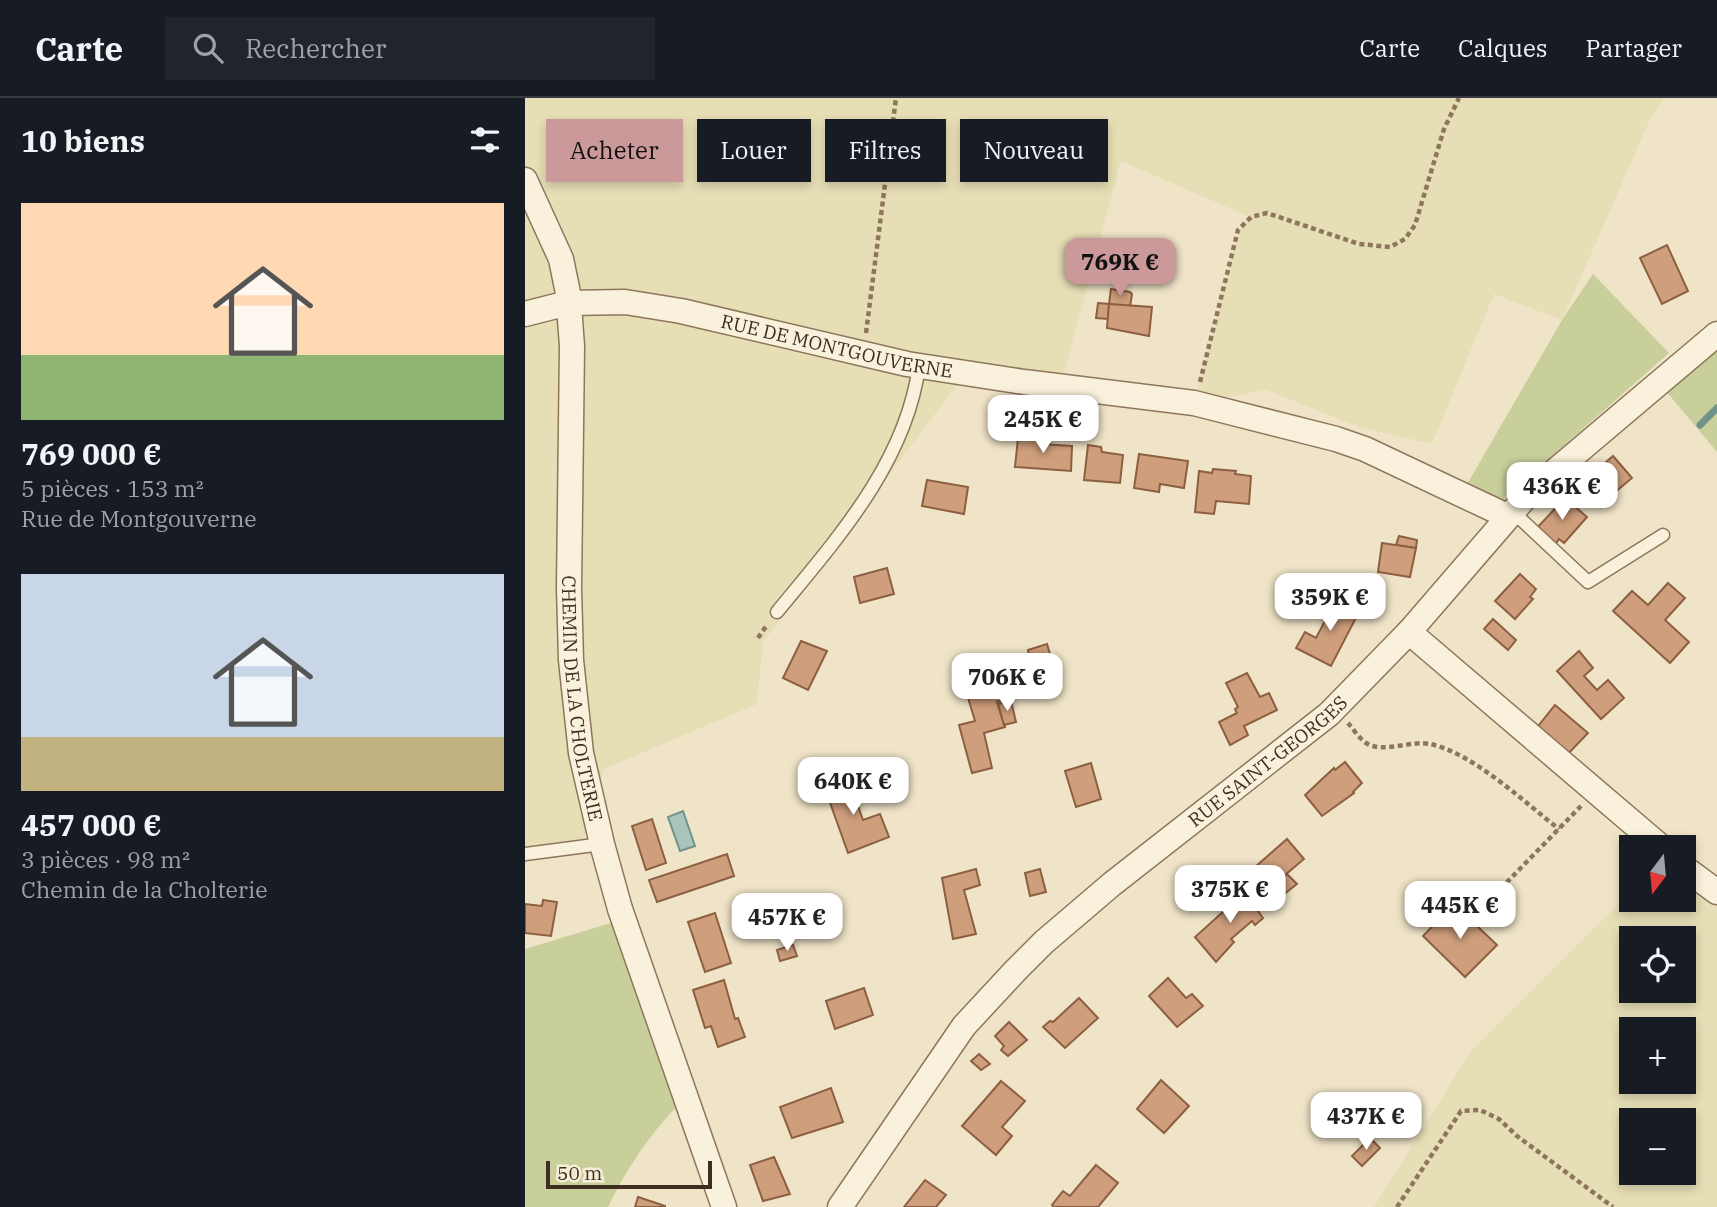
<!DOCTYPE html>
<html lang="fr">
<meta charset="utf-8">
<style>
:root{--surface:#171b24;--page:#20242c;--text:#f1f3f6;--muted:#9ea1a6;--line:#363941;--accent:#cc999b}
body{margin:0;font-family:"IBM Plex Serif",serif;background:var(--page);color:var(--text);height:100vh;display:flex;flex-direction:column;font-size:26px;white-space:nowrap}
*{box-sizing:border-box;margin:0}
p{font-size:23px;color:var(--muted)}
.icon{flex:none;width:38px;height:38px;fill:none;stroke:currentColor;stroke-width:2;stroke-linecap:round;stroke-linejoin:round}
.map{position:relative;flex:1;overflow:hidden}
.sheet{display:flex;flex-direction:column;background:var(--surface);width:525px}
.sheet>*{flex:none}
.top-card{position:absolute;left:21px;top:21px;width:665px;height:63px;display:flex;gap:14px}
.needle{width:46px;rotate:196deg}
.controls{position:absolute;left:1094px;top:737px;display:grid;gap:14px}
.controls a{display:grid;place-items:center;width:77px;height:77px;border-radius:0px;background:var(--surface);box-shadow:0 4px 10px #0003;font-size:35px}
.scale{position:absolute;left:21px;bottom:18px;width:166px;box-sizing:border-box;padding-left:7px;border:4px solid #3d2e20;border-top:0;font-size:19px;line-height:24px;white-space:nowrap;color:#3d2e20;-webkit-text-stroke:5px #f7eed8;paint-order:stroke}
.price{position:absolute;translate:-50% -60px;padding:0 16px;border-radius:14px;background:#fff;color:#222;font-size:23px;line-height:46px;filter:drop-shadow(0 2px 4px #0008)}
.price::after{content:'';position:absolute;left:50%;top:42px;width:21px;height:16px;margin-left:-10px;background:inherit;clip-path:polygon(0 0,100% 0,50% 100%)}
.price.selected{background:var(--accent);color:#111}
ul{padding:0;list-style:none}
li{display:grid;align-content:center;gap:14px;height:371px;padding:0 21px}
li span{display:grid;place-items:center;height:217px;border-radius:0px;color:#555}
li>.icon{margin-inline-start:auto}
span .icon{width:126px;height:126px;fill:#fffc;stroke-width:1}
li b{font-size:30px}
h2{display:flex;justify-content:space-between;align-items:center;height:84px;padding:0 21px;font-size:30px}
.tag{padding:0 24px;border-radius:0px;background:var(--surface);box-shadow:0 4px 10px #0003;font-size:24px;line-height:63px}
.tag.selected{background:var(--accent);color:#111}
header{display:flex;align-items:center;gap:42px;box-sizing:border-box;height:98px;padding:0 35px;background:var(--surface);border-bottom:2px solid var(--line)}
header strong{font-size:33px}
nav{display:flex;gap:38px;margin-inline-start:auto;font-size:24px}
.search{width:490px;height:63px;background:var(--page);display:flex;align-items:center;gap:18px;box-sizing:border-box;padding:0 24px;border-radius:0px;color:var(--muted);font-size:26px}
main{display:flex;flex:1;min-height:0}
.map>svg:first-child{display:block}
.farmland{fill:#e6deb5;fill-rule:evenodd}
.green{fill:#c9cf9b}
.water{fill:#a9c4bc;stroke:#6f938a;stroke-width:2}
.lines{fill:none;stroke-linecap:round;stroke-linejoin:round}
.stream{stroke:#6f938a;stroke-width:7}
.building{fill:#cf9f7d;stroke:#8d5f41;stroke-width:2}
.lane-casing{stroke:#8d765c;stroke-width:15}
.street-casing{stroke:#8d765c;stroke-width:27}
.path{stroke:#8d765c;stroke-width:4.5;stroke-dasharray:5 3.5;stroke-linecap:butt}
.lane{stroke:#faf1dc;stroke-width:12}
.street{stroke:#faf1dc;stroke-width:24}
.labels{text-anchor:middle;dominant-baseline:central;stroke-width:5;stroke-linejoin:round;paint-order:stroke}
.street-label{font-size:19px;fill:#3d2e20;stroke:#f7eed8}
</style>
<header>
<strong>Carte</strong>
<div class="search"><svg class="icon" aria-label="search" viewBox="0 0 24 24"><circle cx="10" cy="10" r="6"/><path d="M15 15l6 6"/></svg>Rechercher</div>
<nav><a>Carte</a><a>Calques</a><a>Partager</a></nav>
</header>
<main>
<section class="sheet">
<h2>10 biens<svg class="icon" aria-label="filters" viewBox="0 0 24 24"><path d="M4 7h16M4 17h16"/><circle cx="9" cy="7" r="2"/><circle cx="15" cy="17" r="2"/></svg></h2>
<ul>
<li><span style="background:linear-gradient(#ffd9b3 70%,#8fb573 0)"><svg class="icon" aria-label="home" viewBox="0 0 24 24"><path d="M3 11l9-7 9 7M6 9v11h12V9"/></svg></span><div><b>769 000 €</b><p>5 pièces · 153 m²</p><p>Rue de Montgouverne</p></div></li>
<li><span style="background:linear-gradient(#c9d6e8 75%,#c2b280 0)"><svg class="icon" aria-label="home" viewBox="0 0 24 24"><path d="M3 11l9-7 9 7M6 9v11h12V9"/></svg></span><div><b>457 000 €</b><p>3 pièces · 98 m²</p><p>Chemin de la Cholterie</p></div></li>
</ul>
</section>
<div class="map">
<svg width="1192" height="1109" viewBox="0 0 1192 1109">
<rect width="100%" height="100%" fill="#f0e4c8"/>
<g class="farmland">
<polygon points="0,0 1140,0 1126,19 1037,222 969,196 907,346 834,329 741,292 669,305 713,132 725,119 596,63 536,287 440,276 238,544 232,606 79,671 59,741 0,749"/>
<path d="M 1159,769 L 1192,793 L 1192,1109 L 849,1109 L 947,951 L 1106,794 L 1106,802 L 1158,802 ZM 1106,840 L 1158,840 L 1158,892 L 1106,892 ZM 1106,931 L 1158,931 L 1158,984 L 1106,984 ZM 1106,1022 L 1158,1022 L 1158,1074 L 1106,1074 Z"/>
</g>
<g class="green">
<polygon points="1068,176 1144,255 976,403 941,388 1037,222"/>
<polygon points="1192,236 1192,354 1135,286"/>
<path d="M 89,824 L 154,1006 C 124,1037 102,1070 83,1109 L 0,1109 L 0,851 Z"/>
</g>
<polygon class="water" points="158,713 170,748 155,753 143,719"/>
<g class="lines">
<polyline class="stream" points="1175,327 1192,310"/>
</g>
<g class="building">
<polygon points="1142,147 1163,193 1137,206 1115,160"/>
<polygon points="586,191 605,194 607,196 605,209 584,206"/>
<polygon points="573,205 584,206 583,221 571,220"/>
<polygon points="584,206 627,209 624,238 582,230"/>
<polygon points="493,340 517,340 517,346 547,348 546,373 490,369"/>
<polygon points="563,347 576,349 577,354 598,357 595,385 559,382"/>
<polygon points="614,356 663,363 659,390 635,386 634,394 609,390"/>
<polygon points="1088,358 1107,380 1076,406 1057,385"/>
<polygon points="688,371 711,373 710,376 726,378 724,406 691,403 689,416 670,414 674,373 687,375"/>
<polygon points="402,382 443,389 439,416 397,408"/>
<polygon points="1040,400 1062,419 1039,445 1034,441 1030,447 1011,431"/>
<polygon points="874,438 892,442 891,450 871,447"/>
<polygon points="857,445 891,450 885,479 853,474"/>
<polygon points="362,470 369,496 335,505 329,479"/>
<polygon points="995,476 1011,491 1005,499 1008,501 990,521 970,503"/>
<polygon points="1143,485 1160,500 1140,522 1164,544 1145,565 1088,513 1107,493 1123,507"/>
<polygon points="812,500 835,512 806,568 771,550 780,534 791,540"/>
<polygon points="968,521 991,542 983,552 959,531"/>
<polygon points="276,543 302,553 283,592 258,580"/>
<polygon points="522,546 525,556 505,562 503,552"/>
<polygon points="1054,553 1068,570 1059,578 1072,592 1083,582 1099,600 1076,621 1032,573"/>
<polygon points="722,575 735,599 744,595 752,612 719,628 723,637 705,647 694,624 712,615 710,611 713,609 701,585"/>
<polygon points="477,583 482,601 472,604 480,629 459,635 467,670 447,675 434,627 450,623 441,593"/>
<polygon points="486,603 491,624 479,627 473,606"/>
<polygon points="1030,607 1063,635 1041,658 1010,632"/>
<polygon points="820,664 837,685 828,694 829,695 797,718 780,697 809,670 810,672"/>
<polygon points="566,665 576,701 551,709 540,673"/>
<polygon points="322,677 338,722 355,716 364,739 323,755 298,685"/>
<polygon points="127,721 141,765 121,772 107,728"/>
<polygon points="762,741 779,761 747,788 730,769"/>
<polygon points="202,756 209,778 132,804 124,782"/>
<polygon points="451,771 455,787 439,792 451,836 428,841 417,780"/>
<polygon points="515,771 521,794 505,798 500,775"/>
<polygon points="762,776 772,786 757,798 748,788"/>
<polygon points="726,793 739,807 733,813 738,820 730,827 727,823 706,841 709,844 691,864 670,839 709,804 712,805"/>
<polygon points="18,802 32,804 26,838 0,835 0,806 17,808"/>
<polygon points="929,806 972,847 940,879 898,838"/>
<polygon points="190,815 206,865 180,874 163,824"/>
<polygon points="268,847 272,858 255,863 252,852"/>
<polygon points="643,880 661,900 667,896 678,908 652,929 624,898"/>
<polygon points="199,882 210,921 213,920 220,939 193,949 186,928 180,930 168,892"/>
<polygon points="339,890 348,917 310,931 301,903"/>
<polygon points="554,900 573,920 540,950 518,929 525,923 528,924"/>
<polygon points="484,924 502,942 483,958 476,952 479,948 470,938"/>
<polygon points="454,956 465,966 456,972 446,963"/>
<polygon points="636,982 664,1008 639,1035 612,1011"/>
<polygon points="476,983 500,1003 477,1029 487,1038 471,1057 437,1028"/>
<polygon points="306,990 318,1024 267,1040 255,1009"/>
<polygon points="845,1040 855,1050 837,1068 827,1058"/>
<polygon points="249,1059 265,1096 238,1103 225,1067"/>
<polygon points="571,1067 593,1085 573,1109 529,1109 527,1107 538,1093 545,1098"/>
<polygon points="400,1082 421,1097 411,1109 379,1109"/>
<polygon points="113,1099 140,1108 140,1109 110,1109"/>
</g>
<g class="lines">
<defs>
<g id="lane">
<polyline points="987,413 1063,484 1138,437"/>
<path d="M 252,514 C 311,442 381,365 394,268"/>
<polyline points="0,756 77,746"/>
</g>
<g id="street">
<path id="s1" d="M 0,82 L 36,161 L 43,195 L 47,248 L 44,490 L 46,562 L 56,655 L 77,746 L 95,811 L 199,1109"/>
<path id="s2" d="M 0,216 L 43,205 L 100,204 L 156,213 L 382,266 L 499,284 L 669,305 L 811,341 L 840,351 L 982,418"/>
<polyline points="884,534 1136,749"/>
<polyline points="1158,769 1192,794"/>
<path id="s3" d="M 315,1109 L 439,928 L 491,872 L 519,844 L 587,786 L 804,616 L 884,534 L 1004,395 L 1192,236"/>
</g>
</defs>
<use href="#lane" class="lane-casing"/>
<use href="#street" class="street-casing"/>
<g class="path">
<polyline points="341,235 371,0"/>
<polyline points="675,284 713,132 726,119 742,115 834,146 865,149 880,141 890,127 919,31 934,0"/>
<polyline points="233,540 242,527"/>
<path d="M 823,625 C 828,631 834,640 841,645 C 858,656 886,642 905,646 C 948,655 999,704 1034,731"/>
<polyline points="952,815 1056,708"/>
<polyline points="872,1109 936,1013 955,1012 974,1021 992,1038 1088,1109"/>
</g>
<use href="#lane" class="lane"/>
<use href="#street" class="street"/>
</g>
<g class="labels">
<g class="street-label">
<text stroke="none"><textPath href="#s2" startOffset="318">RUE DE MONTGOUVERNE</textPath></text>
<text stroke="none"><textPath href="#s1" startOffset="528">CHEMIN DE LA CHOLTERIE</textPath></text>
<text stroke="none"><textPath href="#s3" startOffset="623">RUE SAINT-GEORGES</textPath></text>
</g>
</g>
</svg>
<div class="controls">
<a><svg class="needle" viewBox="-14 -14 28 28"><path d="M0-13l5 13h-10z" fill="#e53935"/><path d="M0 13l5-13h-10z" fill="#9ea1a6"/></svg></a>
<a><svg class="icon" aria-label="locate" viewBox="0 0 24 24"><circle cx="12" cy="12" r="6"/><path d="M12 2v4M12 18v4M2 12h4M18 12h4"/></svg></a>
<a>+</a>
<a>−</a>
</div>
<div class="scale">50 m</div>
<b class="price selected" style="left:595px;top:200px">769K €</b>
<b class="price" style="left:518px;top:357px">245K €</b>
<b class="price" style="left:1037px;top:424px">436K €</b>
<b class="price" style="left:805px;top:535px">359K €</b>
<b class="price" style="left:482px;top:615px">706K €</b>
<b class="price" style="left:328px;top:719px">640K €</b>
<b class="price" style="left:705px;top:827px">375K €</b>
<b class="price" style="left:935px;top:843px">445K €</b>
<b class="price" style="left:262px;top:855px">457K €</b>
<b class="price" style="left:841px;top:1054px">437K €</b>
<div class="top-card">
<a class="tag selected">Acheter</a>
<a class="tag">Louer</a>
<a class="tag">Filtres</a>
<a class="tag">Nouveau</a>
</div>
</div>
</main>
